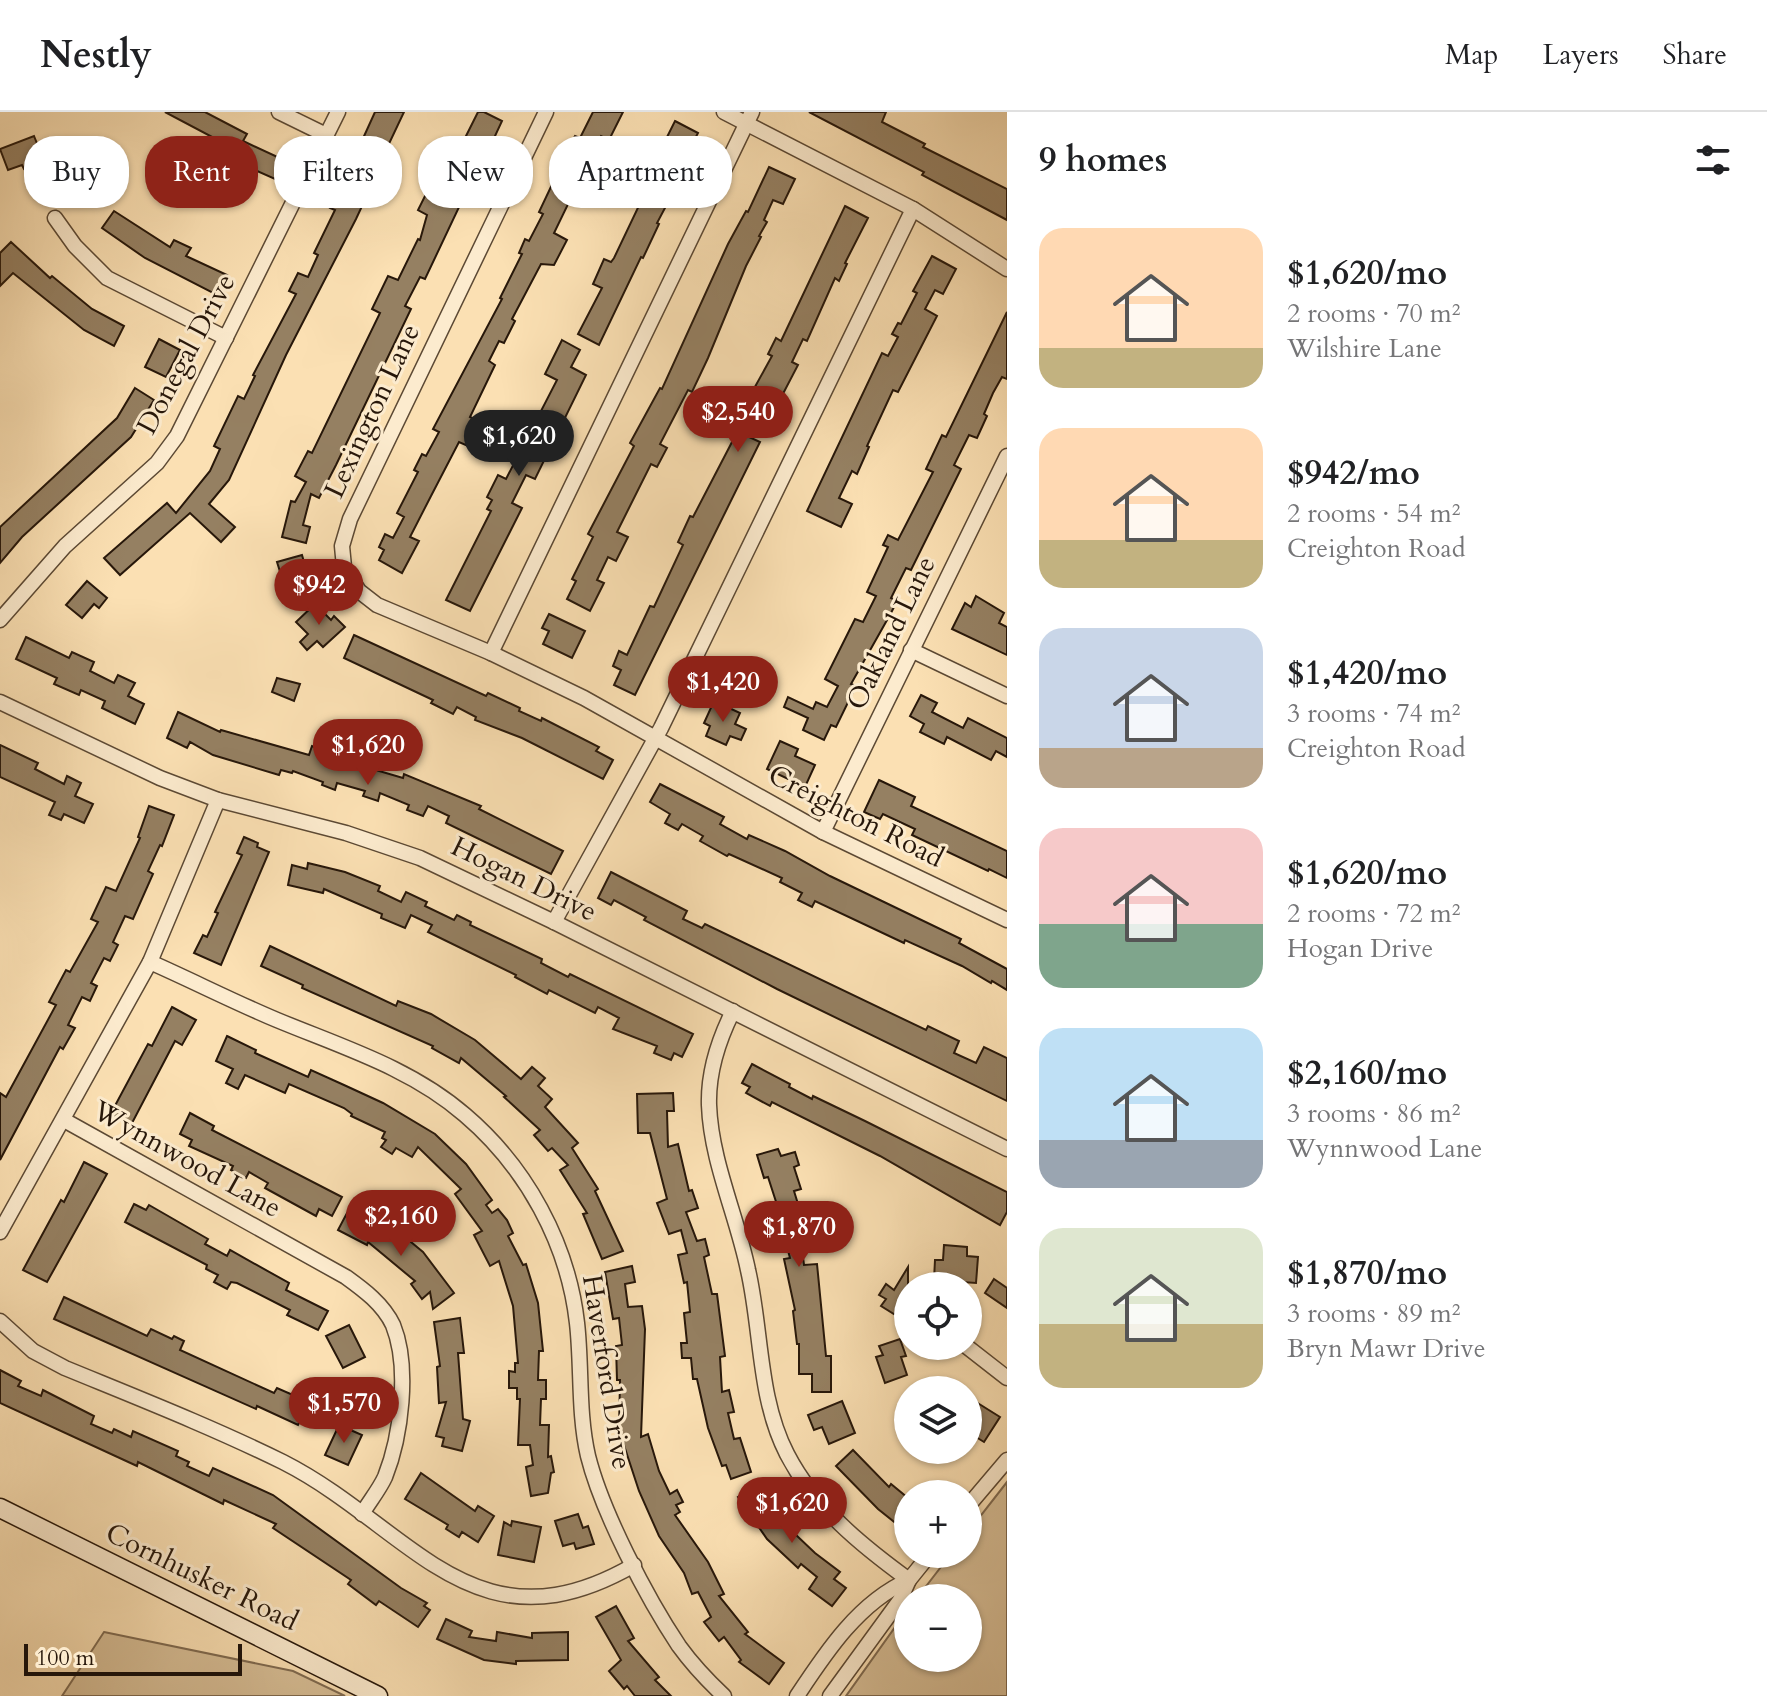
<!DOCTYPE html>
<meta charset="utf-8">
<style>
:root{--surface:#fff;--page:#f6f6f6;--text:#202124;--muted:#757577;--line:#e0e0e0;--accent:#8f2418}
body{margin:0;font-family:Cardo,serif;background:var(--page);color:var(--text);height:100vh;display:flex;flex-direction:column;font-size:30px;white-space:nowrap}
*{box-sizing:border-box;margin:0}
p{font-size:26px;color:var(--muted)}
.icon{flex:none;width:44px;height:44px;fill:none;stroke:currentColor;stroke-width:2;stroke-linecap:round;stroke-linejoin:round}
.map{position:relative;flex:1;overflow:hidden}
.side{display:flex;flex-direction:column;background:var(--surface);width:760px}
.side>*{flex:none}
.hud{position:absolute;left:24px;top:24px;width:760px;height:72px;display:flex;gap:16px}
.fabs{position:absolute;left:894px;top:1160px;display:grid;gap:16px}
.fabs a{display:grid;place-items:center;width:88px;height:88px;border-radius:50%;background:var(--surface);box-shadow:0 2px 6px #0004;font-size:40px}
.scale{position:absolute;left:24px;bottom:20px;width:218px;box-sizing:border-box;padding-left:8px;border:4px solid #27170a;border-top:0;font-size:22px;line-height:28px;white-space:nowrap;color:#27170a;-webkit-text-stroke:6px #fcebce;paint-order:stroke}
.price{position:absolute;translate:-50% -68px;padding:0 18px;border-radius:28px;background:var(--accent);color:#fff;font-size:26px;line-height:52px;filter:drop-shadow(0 2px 4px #0008)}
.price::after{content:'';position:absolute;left:50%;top:48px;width:24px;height:18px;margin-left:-12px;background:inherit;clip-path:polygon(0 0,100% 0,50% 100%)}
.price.on{background:#222;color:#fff}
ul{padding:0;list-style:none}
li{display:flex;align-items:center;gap:24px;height:200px;padding:0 32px}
li span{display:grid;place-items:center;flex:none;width:224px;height:160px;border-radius:24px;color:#555}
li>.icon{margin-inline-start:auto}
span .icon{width:96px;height:96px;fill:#fffc;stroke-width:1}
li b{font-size:34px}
h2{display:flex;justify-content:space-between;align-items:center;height:96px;padding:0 32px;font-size:34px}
.tag{padding:0 28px;border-radius:32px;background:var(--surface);box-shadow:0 2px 6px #0004;font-size:28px;line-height:72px}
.tag.on{background:var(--accent);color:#fff}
header{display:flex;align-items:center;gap:48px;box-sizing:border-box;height:112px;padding:0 40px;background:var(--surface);border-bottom:2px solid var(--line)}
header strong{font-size:38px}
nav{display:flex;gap:44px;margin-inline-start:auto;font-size:28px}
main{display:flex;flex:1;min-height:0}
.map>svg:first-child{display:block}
.green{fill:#d7be96;stroke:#7f6a50;stroke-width:2}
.building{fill:#958062;stroke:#27170a;stroke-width:2}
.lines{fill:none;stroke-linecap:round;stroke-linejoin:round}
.minor-casing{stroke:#5c4934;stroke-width:17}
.secondary-casing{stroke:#27170a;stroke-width:21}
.minor{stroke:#fcebce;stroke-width:14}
.secondary{stroke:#fcebce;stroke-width:18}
.labels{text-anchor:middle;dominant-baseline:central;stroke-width:6;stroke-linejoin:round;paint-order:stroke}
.street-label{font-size:28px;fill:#27170a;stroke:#fcebce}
</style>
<header>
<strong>Nestly</strong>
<nav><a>Map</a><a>Layers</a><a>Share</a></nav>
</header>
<main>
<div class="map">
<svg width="1007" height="1584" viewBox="0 0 1007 1584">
<rect width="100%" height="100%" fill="#fbe0b3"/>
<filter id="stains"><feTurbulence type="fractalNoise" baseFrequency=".0025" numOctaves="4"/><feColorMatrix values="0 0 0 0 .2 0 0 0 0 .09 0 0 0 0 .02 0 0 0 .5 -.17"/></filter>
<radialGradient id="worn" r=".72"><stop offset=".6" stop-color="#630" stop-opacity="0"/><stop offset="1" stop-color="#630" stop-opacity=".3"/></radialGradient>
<g class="green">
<polygon points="1007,1370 1007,1584 846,1584 908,1497 908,1546 968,1546 968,1486 917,1486 951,1442 968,1442 968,1420"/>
<polygon points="104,1520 293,1559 345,1584 62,1584"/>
</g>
<g class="building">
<polygon points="165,0 205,0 247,22 243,29 284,48 275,67 246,54 250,45"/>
<polygon points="375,0 404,0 368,76 370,77 356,107 286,243 229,368 209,392 235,415 221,430 190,401 120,463 104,446 167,391 176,401 210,359 220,337 214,334 238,284 244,287 255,264 253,263 296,182 289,179 298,161 308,165 318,143 314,141 335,98 330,96 339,77 346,80 360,46 355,44"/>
<polygon points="478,0 484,0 502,9 476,65 470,62 456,91 460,93 425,167 420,165 405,194 411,197 336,353 319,386 311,382 303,413 310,415 306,431 282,425 291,389 295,390 306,370 295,364 308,339 312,341 380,201 372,197 388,164 398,168 418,127 420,128 427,103 418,98 428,78 434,81 451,45 455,46"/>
<polygon points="593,0 623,0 609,28 601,24 554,121 567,128 554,153 541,152 512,207 515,209 504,231 499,229 489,249 495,253 470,305 480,310 468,334 459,330 431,384 410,425 419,429 402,461 379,448 384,438 379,435 385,422 393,426 404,405 397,401 418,360 414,358 422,342 426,344 439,320 433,317 502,187 500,186 522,142 519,141 525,127 529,129 543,102 539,100 575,24 580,26"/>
<polygon points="809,0 886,0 882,10 925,32 923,35 1007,77 1007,108 922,63 924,60"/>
<polygon points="675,9 698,21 689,38 694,41 657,111 659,112 643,146 641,145 599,233 578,222 602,176 593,172 604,147 611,150 614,146 666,37 662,35"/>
<polygon points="34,24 44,49 24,57 22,53 8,58 0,37"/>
<polygon points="79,34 113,57 100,75 67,51"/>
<polygon points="769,55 795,67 783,92 773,88 764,108 767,110 759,124 761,125 746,154 708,246 692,280 688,278 660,332 667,336 657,355 651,352 617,420 628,425 616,449 608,445 597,468 604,471 590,499 567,487 576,469 572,467 593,425 588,422 634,334 630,331 660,276 662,277 728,132 746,99 748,100"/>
<polygon points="845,94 868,106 845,151 847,152 839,169 835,166 807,229 803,227 792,250 798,253 773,301 763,296 749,325 760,330 635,583 614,573 621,558 613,554 619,539 627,543 650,494 654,495 683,433 678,430 690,404 693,405 745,305 740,302 772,244 768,242 776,226 781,229"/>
<polygon points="114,99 170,135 174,128 191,136 186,144 227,163 217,183 145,146 102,116"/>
<polygon points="11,130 50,166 52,164 92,197 124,214 114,234 84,218 13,161 0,174 0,141"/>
<polygon points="932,144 956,157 943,182 935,178 925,197 937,204 898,280 893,278 867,334 869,335 857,362 852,359 839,386 852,392 841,415 807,399 882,241 888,244 898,225 892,222 898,211 901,212 917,181 913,179"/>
<polygon points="1007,200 1007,267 1002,265 993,281 984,302 987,304 977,326 969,323 954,353 961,357 911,458 906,456 891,486 897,489 891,501 851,572 856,574 836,615 831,613 824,628 803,618 808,606 784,595 788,585 813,597 816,590 827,595 838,574 825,567 855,507 863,510 876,484 867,480 888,435 883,433 888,423 898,428 933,360 926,357 942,323 946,325"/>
<polygon points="159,227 180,238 166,265 145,255"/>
<polygon points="562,228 580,238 571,255 586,263 535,367 526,363 512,391 522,396 470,499 446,488 491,399 487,397 492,388 487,385 498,363 506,367 557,268 545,262"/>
<polygon points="135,276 154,288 131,325 22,425 0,451 0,415 117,306"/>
<polygon points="302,443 311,475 287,482 277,450"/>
<polygon points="87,469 107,486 99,496 94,492 82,506 66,493"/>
<polygon points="976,484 1004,501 999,511 1007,515 1007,543 952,517 965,491 971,495"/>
<polygon points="315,492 331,508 334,504 345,515 323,535 317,529 307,538 300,530 308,522 296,510"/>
<polygon points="549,502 585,519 572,546 543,532 549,519 542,516"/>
<polygon points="354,523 486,584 488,581 520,596 519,599 541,609 542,606 599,635 596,639 613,648 603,667 522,626 475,608 476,605 457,595 453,602 431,591 433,588 344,546"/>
<polygon points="26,525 69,546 72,540 94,550 90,559 114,571 118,563 135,571 128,584 144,592 135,612 102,596 105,589 81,578 79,583 54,572 57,566 16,547"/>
<polygon points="277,566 300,572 294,589 272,580"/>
<polygon points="921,583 937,591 932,600 963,616 968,606 1007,626 1007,645 996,639 991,648 947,625 944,632 920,620 924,612 910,604"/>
<polygon points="714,589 740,601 735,612 746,617 741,628 730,624 726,633 706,624 710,614 704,611"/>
<polygon points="178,600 220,620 221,618 309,643 312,634 346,646 345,649 403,666 404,662 481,694 479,697 563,739 551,762 446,711 449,704 428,694 423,704 407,698 409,693 380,681 378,689 363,684 365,679 337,671 335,678 322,673 323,670 293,659 292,661 281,658 279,663 213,643 190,630 187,636 167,626"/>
<polygon points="780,629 798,637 795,644 815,653 805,675 767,657"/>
<polygon points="0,633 38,651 35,657 64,672 67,664 81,671 75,684 93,692 84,711 64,702 61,708 49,703 55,690 0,665"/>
<polygon points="879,668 915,685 911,694 1007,739 1007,766 989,757 988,759 912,723 915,717 883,702 880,707 864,700"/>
<polygon points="660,672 724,705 720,712 747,727 749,723 785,739 830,764 961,827 959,831 1007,857 1007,878 992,869 991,871 962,854 905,828 904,831 815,789 812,795 798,788 802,781 780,770 782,766 729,742 727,744 700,729 703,724 682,712 678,718 665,711 670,702 650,690"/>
<polygon points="149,694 174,703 162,734 160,733 148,759 153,762 133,807 125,804 113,830 118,833 110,849 104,846 91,871 97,874 90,889 82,885 68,913 75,916 63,937 60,935 0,1048 0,981 6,985 56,893 49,890 66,858 70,860 98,810 91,807 106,775 116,779 140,726 138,725"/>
<polygon points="244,725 258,731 257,735 269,740 221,853 194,841 203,823 207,825 218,801 215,800 242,743 237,741"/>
<polygon points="308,751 345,760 380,774 378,779 401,790 406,780 427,790 425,794 454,808 457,803 471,810 470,813 542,847 541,851 568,865 570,862 693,922 682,945 674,941 671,948 654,941 657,934 613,917 619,906 598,895 595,901 549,878 547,882 515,865 516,863 428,820 432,813 411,803 405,816 381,806 382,802 324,777 323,781 288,773 292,753 307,757"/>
<polygon points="611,760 687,799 683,807 702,816 705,812 926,918 928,914 959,929 954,941 976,951 984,935 1007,946 1007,989 777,877 644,808 646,805 614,788 611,793 598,786"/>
<polygon points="270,834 396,894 398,889 431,902 475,928 521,967 532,955 545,966 538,974 552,987 545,995 578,1031 572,1036 598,1077 595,1079 623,1139 602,1147 583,1102 587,1101 560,1058 568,1053 552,1036 548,1039 534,1023 540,1018 504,985 506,984 461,946 459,951 432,936 433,934 302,876 303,873 261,854"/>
<polygon points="172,895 196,908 182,933 175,929 131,1013 110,1003 148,932 152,934"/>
<polygon points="227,924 256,938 255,941 308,965 311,958 344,973 383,991 435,1022 466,1052 492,1088 486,1093 492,1101 498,1097 507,1108 513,1121 508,1124 523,1153 526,1152 538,1191 543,1239 539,1239 538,1268 546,1268 546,1287 541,1287 540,1313 549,1313 548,1345 551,1344 554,1360 551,1361 548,1381 531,1384 526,1355 533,1353 530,1333 518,1333 520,1287 517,1287 517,1276 509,1276 509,1259 515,1260 515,1251 518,1251 513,1194 499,1149 490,1154 474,1123 482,1119 455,1082 461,1077 418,1035 412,1045 396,1036 392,1042 381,1035 386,1028 382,1026 385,1020 351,1004 352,1002 344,996 289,972 285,981 245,963 238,977 226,971 233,957 216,949"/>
<polygon points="752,952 790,972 789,975 812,987 813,984 865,1009 1007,1080 1007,1100 1000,1113 880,1044 772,990 770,994 746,981 750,975 742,971"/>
<polygon points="673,981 674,999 667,999 668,1035 678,1032 689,1079 692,1078 698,1096 686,1100 697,1129 705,1127 709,1143 704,1145 712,1182 717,1182 725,1244 720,1245 722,1280 729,1278 734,1300 728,1301 734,1327 740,1326 751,1360 731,1367 726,1353 722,1354 708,1316 697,1267 693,1267 691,1246 682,1246 681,1231 687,1231 684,1201 690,1200 687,1170 684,1171 678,1143 687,1141 681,1118 669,1122 657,1091 667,1087 650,1021 638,1021 637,982"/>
<polygon points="190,1001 214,1014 212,1018 342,1085 332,1104 319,1097 316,1104 265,1076 268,1071 249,1060 246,1066 231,1058 233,1054 189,1034 192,1028 180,1022"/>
<polygon points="778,1037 781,1044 795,1040 799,1053 794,1055 801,1077 794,1079 809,1128 801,1130 804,1153 817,1152 826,1244 831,1244 831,1280 812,1280 812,1262 799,1262 799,1232 797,1232 793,1199 795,1198 784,1147 790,1146 782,1116 776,1118 771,1101 779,1099 768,1065 764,1066 757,1043"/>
<polygon points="84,1050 107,1062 47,1170 23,1158 61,1088 64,1090"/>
<polygon points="134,1092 146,1098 149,1093 208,1127 205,1132 227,1144 230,1138 289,1171 286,1178 328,1199 318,1218 287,1203 290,1198 237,1171 231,1170 227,1177 214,1170 218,1163 206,1157 207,1153 125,1110"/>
<polygon points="347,1101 389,1123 394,1116 423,1140 454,1181 433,1197 430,1180 422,1187 411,1172 415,1169 368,1130 367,1133 338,1118"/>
<polygon points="944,1133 967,1135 967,1144 978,1145 976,1171 934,1168 935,1148 943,1148"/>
<polygon points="632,1154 635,1170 625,1172 628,1195 642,1194 645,1217 641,1325 648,1322 659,1359 670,1382 677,1378 683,1390 676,1393 680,1400 675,1403 708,1450 724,1482 719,1484 748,1520 745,1522 784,1551 769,1572 739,1550 741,1548 724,1525 719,1529 704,1510 711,1505 698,1480 692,1482 684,1461 659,1424 639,1379 619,1318 620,1268 617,1268 616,1234 622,1233 619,1206 613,1207 605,1160"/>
<polygon points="908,1155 908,1197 902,1207 881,1194 886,1187 879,1183 886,1172 894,1178"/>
<polygon points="994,1167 1007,1176 1007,1196 985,1181"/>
<polygon points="64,1185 147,1224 151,1217 172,1227 174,1224 184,1229 180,1238 274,1281 277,1276 309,1290 298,1313 257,1294 256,1297 54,1207"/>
<polygon points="460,1206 464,1241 458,1241 463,1307 470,1309 462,1339 442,1334 444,1326 436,1324 446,1290 439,1291 437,1255 440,1254 434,1210"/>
<polygon points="349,1213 365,1245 343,1256 326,1224"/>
<polygon points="900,1227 906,1244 901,1245 907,1263 885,1271 876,1245 883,1243 879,1234"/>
<polygon points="0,1258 21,1269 18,1274 41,1284 43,1278 94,1304 91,1312 112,1321 114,1317 131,1325 133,1319 178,1339 176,1344 189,1350 187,1354 209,1364 213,1356 273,1383 401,1476 427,1491 424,1494 430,1498 418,1515 379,1489 376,1493 348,1472 351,1468 273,1416 276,1412 224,1388 223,1392 138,1350 137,1354 0,1291"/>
<polygon points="364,1267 365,1300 338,1301 338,1268"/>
<polygon points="968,1285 1000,1305 984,1330 968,1320"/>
<polygon points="842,1289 855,1321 829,1332 822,1315 814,1318 808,1303"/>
<polygon points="339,1313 362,1323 348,1353 325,1343"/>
<polygon points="853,1338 889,1375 891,1372 908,1386 908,1421 878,1397 836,1354"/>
<polygon points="421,1361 475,1399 478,1394 494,1404 478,1430 462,1420 459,1425 446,1417 448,1413 405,1387"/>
<polygon points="757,1372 777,1401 775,1403 815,1441 840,1460 834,1467 846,1476 832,1494 809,1477 817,1465 801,1452 798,1456 767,1427 738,1385"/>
<polygon points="578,1402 583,1416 588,1414 594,1432 576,1437 574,1431 563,1434 555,1409"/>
<polygon points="512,1409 541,1415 534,1450 498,1443 504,1410 511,1414"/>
<polygon points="616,1494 634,1526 628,1529 659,1565 655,1568 671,1584 635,1584 627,1574 624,1577 609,1559 621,1548 596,1505"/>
<polygon points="446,1507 472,1519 469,1525 496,1529 497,1520 532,1526 532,1521 568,1520 568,1548 516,1549 516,1552 484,1548 437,1527"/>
</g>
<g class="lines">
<defs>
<g id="minor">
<polyline points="279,0 326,23"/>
<polyline points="546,0 350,407 342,434 344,455 359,479 377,493 491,541 584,586 823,720 1007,808"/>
<polyline points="724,0 913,97 1007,157"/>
<polyline points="55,106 75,134 107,166 226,226"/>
<polyline points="0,508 65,434 157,351 177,324 338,0"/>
<polyline points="911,538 1007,584"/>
<polyline points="491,541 752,0"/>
<polyline points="0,590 160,666 218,688 346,721 420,746 554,810 1007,1037"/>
<polyline points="823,720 1007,344"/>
<polyline points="554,810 661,616 913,97"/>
<path d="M 150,850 C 193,869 234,890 277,908 C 342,935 411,956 465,1003 C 526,1055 568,1131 577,1211 C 582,1255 578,1301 588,1344 C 602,1400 647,1486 679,1534 C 692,1552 708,1569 724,1584"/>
<path d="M 733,899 C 718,929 708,959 709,993 C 711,1049 737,1104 748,1158 C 762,1219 758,1286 787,1342 C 815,1396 861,1433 909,1468"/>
<path d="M 64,1008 L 346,1165 C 364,1178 383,1192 393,1213 C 410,1255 401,1325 385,1365 C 379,1378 369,1390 362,1402"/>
<polyline points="0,1120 150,850 218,688"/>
<path d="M 0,1209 L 33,1239 L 65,1256 C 138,1286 212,1315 283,1350 C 411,1415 474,1545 634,1453"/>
<polyline points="966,1234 1007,1266"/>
<polyline points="968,1394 1007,1348"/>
<path d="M 797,1584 C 826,1540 859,1490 909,1468"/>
<polyline points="830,1584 900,1488 909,1468 930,1442"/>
</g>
<polyline id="secondary" points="0,1396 378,1584"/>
</defs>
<use href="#minor" class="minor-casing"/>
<use href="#secondary" class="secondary-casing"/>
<use href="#minor" class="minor"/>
<use href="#secondary" class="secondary"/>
</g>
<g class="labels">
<g class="street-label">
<text transform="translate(186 242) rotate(-62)">Donegal Drive</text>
<text transform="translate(372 299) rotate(-65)">Lexington Lane</text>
<text transform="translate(891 521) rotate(-64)">Oakland Lane</text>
<text transform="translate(856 704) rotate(27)">Creighton Road</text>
<text transform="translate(524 767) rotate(26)">Hogan Drive</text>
<text transform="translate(187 1047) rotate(29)">Wynnwood Lane</text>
<text transform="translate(607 1260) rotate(81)">Haverford Drive</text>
<text transform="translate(202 1465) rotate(26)">Cornhusker Road</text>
</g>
</g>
<rect width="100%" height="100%" filter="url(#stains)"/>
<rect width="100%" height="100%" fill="url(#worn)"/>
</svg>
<div class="fabs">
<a><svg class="icon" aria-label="locate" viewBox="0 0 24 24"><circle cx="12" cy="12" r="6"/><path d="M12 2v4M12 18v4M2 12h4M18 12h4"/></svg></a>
<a><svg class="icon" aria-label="layers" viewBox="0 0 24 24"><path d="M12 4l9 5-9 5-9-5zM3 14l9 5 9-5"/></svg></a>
<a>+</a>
<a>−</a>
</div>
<div class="scale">100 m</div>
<b class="price" style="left:738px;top:342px">$2,540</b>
<b class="price on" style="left:519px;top:366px">$1,620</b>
<b class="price" style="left:319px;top:515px">$942</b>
<b class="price" style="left:723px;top:612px">$1,420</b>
<b class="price" style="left:368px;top:675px">$1,620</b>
<b class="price" style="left:401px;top:1146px">$2,160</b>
<b class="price" style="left:799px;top:1157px">$1,870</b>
<b class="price" style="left:344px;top:1333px">$1,570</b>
<b class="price" style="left:792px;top:1433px">$1,620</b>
<div class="hud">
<a class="tag">Buy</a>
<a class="tag on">Rent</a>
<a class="tag">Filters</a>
<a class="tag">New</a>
<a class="tag">Apartment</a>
</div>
</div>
<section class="side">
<h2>9 homes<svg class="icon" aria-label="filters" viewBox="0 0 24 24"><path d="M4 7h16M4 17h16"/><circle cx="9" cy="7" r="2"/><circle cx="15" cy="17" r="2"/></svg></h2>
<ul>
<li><span style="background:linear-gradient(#ffd9b3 75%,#c2b280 0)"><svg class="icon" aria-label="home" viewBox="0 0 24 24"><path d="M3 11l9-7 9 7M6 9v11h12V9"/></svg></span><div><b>$1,620/mo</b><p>2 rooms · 70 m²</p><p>Wilshire Lane</p></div></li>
<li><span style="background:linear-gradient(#ffd9b3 70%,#c2b280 0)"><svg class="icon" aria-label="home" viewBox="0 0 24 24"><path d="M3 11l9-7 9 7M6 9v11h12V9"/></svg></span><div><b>$942/mo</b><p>2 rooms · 54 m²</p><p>Creighton Road</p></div></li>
<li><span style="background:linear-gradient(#c9d6e8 75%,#b9a48a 0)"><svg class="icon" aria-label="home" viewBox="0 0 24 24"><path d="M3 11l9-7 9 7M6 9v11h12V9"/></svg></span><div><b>$1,420/mo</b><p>3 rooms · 74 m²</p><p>Creighton Road</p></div></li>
<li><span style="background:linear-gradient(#f6c9c9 60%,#7fa58c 0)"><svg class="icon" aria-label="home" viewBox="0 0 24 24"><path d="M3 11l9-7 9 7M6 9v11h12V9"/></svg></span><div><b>$1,620/mo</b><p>2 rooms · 72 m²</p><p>Hogan Drive</p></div></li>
<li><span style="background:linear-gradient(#bfe0f5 70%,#9aa5b1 0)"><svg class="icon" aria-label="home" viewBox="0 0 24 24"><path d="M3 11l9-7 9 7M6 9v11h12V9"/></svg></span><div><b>$2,160/mo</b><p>3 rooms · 86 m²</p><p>Wynnwood Lane</p></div></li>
<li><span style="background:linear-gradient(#dfe7d0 60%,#c2b280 0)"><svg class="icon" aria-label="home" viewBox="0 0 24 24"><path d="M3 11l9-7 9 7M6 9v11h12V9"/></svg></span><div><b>$1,870/mo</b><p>3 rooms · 89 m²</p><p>Bryn Mawr Drive</p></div></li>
</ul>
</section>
</main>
